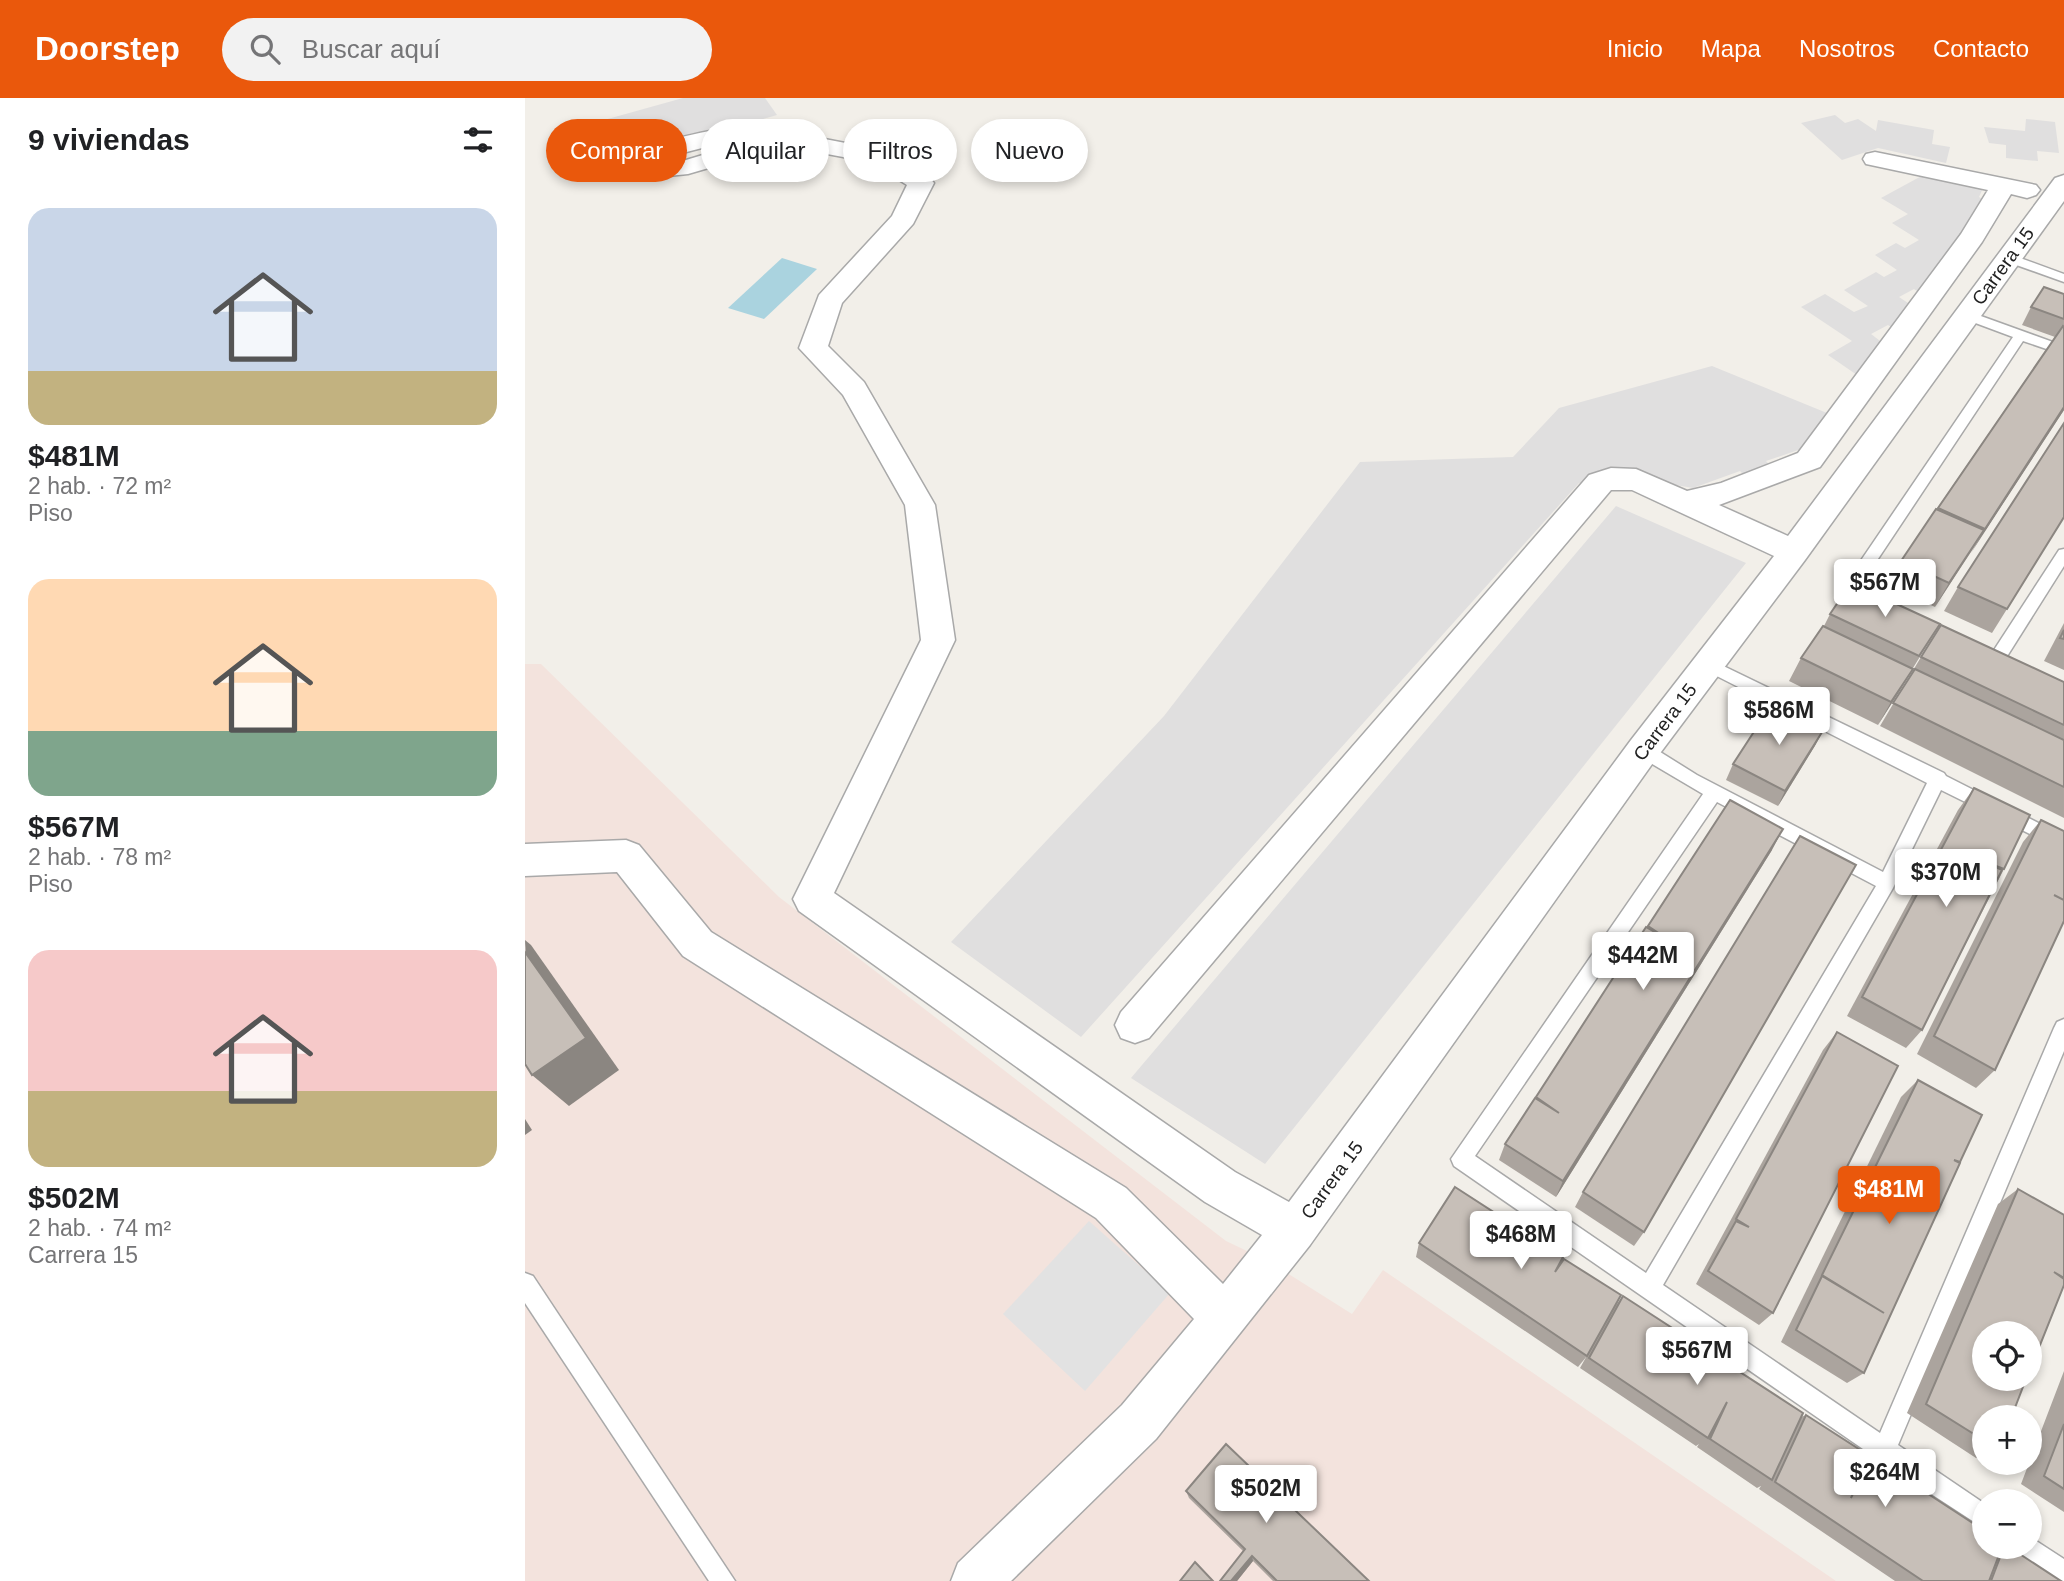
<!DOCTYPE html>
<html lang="es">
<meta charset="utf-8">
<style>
:root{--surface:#fff;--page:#f2f2f2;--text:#202124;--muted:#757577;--accent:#ea580c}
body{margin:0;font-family:Helvetica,sans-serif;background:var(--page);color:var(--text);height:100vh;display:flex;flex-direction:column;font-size:26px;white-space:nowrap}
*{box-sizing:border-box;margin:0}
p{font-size:23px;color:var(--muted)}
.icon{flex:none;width:38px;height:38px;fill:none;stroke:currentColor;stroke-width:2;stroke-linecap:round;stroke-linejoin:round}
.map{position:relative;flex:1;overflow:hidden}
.details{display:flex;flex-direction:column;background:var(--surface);width:525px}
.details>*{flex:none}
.top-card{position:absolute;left:21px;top:21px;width:665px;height:63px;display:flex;gap:14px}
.tools{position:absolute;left:1447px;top:1223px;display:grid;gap:14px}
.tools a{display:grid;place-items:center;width:70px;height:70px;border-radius:50%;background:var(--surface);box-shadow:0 4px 10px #0003;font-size:35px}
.price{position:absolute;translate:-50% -60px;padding:0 16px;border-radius:7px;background:#fff;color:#222;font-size:23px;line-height:46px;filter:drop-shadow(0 2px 4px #0008)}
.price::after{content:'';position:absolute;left:50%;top:42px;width:21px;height:16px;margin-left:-10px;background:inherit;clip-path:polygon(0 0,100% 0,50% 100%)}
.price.on{background:var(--accent);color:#fff}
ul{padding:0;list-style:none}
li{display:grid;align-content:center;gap:14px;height:371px;padding:0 28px}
li span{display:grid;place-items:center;height:217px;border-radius:21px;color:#555}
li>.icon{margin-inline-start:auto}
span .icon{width:126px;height:126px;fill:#fffc;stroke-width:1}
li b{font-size:30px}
h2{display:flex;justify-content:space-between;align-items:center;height:84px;padding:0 28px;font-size:30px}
.chip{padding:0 24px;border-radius:32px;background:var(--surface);box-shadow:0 4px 10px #0003;font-size:24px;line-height:63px}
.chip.on{background:var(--accent);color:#fff}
header{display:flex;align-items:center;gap:42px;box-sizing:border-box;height:98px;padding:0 35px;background:var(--accent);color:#fff}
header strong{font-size:33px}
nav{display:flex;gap:38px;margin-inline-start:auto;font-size:24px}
.search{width:490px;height:63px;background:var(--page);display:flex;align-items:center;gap:18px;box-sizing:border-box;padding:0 24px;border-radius:38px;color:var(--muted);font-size:26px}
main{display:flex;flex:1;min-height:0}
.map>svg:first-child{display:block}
.residential{fill:#e0dfdf}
.military{fill:#f3e3dd}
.parking{fill:#e2e2e2}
.water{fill:#aad3df}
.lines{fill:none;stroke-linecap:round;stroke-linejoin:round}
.lane-casing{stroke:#a9a9a9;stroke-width:3}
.street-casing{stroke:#a9a9a9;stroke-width:3}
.lane{fill:#fff;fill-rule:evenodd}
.street{fill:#fff;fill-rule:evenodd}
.wall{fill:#aba49e}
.shaded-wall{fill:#8b8681}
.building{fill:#c7bfb8;stroke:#8b8681;stroke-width:2}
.labels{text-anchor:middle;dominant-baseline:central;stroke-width:6;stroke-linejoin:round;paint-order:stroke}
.street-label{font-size:19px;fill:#222;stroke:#fff}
</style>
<header>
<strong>Doorstep</strong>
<div class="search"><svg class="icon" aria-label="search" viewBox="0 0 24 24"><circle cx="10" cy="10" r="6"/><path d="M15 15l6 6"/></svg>Buscar aquí</div>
<nav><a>Inicio</a><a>Mapa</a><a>Nosotros</a><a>Contacto</a></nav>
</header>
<main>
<section class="details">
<h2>9 viviendas<svg class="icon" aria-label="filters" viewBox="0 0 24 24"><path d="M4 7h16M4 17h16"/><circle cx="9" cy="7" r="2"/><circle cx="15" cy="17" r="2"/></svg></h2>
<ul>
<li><span style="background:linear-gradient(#c9d6e8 75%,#c2b280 0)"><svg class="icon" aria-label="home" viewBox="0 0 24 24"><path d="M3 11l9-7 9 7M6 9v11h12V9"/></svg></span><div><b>$481M</b><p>2 hab. · 72 m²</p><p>Piso</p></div></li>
<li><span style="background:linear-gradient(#ffd9b3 70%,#7fa58c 0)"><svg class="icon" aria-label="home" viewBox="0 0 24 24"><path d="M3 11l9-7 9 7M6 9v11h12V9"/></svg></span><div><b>$567M</b><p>2 hab. · 78 m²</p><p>Piso</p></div></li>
<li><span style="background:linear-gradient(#f6c9c9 65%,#c2b280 0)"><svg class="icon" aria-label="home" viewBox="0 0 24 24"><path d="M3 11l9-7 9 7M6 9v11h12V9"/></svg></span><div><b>$502M</b><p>2 hab. · 74 m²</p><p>Carrera 15</p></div></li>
</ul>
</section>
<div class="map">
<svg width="1539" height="1483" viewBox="0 0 1539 1483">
<rect width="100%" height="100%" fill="#f2efe9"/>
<g class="residential">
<polygon points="158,0 240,0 252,17 101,61 79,22"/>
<polygon points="1310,17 1320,25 1333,21 1351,33 1353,22 1409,32 1407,46 1425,49 1421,65 1353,50 1317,62 1276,25"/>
<polygon points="1501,21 1530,24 1534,55 1512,53 1513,63 1481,60 1481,47 1464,45 1459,29 1500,33"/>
<polygon points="1402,75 1458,90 1454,99 1473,111 1456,120 1469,127 1447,139 1439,134 1433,137 1445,145 1435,151 1448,158 1424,171 1416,166 1410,170 1430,183 1401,199 1389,191 1374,199 1392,211 1371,232 1363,227 1346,236 1359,246 1332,277 1303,257 1327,243 1276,209 1300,196 1329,214 1343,208 1319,192 1351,174 1359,179 1372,172 1350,157 1371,145 1380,150 1394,142 1367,125 1383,116 1356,100"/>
<polygon points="1187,268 1302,315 1279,350 1241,363 1249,372 1220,378 1215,373 1168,390 1105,379 1054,385 556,939 426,844 639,618 835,364 988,359 1034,310"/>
<polygon points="1091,408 1221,465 740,1066 606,980"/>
</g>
<polygon class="military" points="0,566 16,566 254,799 701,1143 743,1163 827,1216 858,1172 1311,1483 0,1483"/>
<polygon class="parking" points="564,1123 645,1195 560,1293 478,1216"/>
<polygon class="water" points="257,160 292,171 239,221 203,210"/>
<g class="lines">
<defs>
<g id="lane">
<polygon points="1484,156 1539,176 1539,184 1480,163 1480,157"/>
<path d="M 1442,213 L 1539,248 L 1539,257 L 1498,243 L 1337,485 L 1350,491 L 1353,495 L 1350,499 C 1341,502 1325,495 1319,487 L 1322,483 L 1488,239 L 1437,220 L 1437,214 Z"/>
<polygon points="1539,451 1539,468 1481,560 1469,560 1467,556 1469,552 1534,452"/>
<path d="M 1184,561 L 1419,675 L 1421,678 L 1539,738 L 1539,753 L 1416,692 L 1368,790 L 1138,1187 L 1355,1335 L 1529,930 L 1532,924 L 1539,921 L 1539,953 L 1373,1347 L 1460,1406 L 1460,1431 L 1351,1360 L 929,1068 L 926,1061 L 1178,696 L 1112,657 L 1110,652 L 1112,647 L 1124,647 L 1172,677 L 1358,774 L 1402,685 L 1178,571 L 1176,567 L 1178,563 ZM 1192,704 L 1351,788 L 1121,1175 L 950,1058 Z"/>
<polygon points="0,1175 8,1178 210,1483 184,1483 0,1205"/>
<path d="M 1505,1439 L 1539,1461 L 1539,1483 C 1523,1483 1495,1464 1489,1449 L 1505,1449 Z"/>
</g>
<path id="street" d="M 208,28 L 258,33 L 362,53 L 405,80 L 409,85 L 388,126 L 317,205 L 303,248 L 339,284 L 410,407 L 430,542 L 309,795 L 710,1074 L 764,1104 L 1106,642 L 1249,458 L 1107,392 L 1086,392 L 624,940 L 610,945 L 596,940 L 590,927 L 596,914 L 1064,377 L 1086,370 L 1111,371 L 1162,393 L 1196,385 L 1273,355 L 1436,136 L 1463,92 L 1341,66 L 1338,61 L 1341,56 L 1350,54 L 1511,87 L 1515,92 L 1511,97 L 1502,100 L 1486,96 L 1457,144 L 1295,369 L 1194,407 L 1263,438 L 1530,80 L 1539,77 L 1539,103 L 1280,462 L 1130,662 L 785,1147 L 631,1341 L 486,1483 L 426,1483 L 433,1465 L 597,1307 L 669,1221 L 571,1120 L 158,858 L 92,774 L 0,778 L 0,746 L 101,742 L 114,747 L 186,834 L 601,1090 L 698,1186 L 737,1137 L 680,1104 L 274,813 L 268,801 L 396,542 L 380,407 L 318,297 L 274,250 L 294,197 L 367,118 L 382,87 L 345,64 L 259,48 L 163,76 L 124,80 L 115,78 L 104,64 C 118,43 183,34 208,28 ZM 208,42 L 221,44 L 161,62 L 134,65 L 146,58 Z"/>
</defs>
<use href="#lane" class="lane-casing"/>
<use href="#street" class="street-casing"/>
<use href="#lane" class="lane"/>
<use href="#street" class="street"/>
</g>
<g class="wall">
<polygon points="1539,196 1539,312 1410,509 1364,488 1376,463 1530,239 1497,227 1506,209"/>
<polygon points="1433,489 1482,511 1467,535 1419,513"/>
<polygon points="1305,516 1415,526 1353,627 1264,583 1276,560 1299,528"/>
<polygon points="1539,525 1539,572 1519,563"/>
<polygon points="1396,559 1539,584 1539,720 1355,628"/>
<polygon points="1291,646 1253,708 1201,682 1208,666"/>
<polygon points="1449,690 1479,771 1397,932 1381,950 1322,918 1433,712"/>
<polygon points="1205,702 1247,752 1031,1099 974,1062 980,1046"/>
<polygon points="1516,722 1470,972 1451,990 1392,956 1498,744"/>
<polygon points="1312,934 1248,1215 1234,1227 1171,1186 1298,952"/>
<polygon points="1393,982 1435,1064 1339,1275 1322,1285 1256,1244 1376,999"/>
<polygon points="1493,1091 1539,1117 1539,1187 1460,1320 1460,1357 1451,1360 1382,1315 1473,1106"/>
<polygon points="1058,1094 1119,1134 1109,1148 1050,1109"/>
<polygon points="894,1145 1062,1258 1053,1269 891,1159"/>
<polygon points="1098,1198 1276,1319 1281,1317 1342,1360 1345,1358 1460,1449 1484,1449 1536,1483 1370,1483 1234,1391 1236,1388 1232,1390 1172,1349 1174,1346 1171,1348 1055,1270 1088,1211"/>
<polygon points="1539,1273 1539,1414 1496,1386 1504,1365 1505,1365 1505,1362"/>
<polygon points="661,1393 844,1483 748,1483 728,1463 712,1483 695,1483 718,1453 664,1400"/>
</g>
<g class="shaded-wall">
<polygon points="1539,309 1539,312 1446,455 1460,431"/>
<polygon points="1459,432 1444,456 1410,509 1424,485"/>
<polygon points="1388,571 1374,594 1353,627 1366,604"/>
<polygon points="1299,631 1291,646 1253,708 1260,693"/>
<polygon points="1258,731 1247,752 1031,1099 1038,1083"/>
<polygon points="0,842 6,847 94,972 44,1008 7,977"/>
<polygon points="0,1021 7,1032 0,1037"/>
<polygon points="727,1458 728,1463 712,1483 706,1483"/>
</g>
<g class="building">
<polygon points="1519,189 1539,196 1539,221 1506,209"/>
<polygon points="1538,228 1539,229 1539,309 1460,431 1413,410"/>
<polygon points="1539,325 1539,419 1482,511 1433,489"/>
<polygon points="1411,411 1459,432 1424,485 1376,463"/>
<polygon points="1326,485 1415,526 1394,558 1305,516"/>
<polygon points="1416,527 1539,584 1539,627 1396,559"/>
<polygon points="1298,528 1388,571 1366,604 1276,560"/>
<polygon points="1539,532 1539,541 1535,540"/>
<polygon points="1390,571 1539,642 1539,689 1368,605"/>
<polygon points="1247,606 1299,631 1260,693 1208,666"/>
<polygon points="1449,690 1505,717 1479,771 1463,765 1477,772 1397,932 1337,899"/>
<polygon points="1205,702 1258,731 1038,1083 980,1046 1010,1000 1034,1015 1011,999 1121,829 1150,846 1123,828"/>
<polygon points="1516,722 1539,733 1539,802 1529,797 1539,802 1539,823 1470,972 1409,938"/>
<polygon points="1275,738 1331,767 1119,1134 1058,1094"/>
<polygon points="0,854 61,940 7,977 0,966"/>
<polygon points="1312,934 1373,968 1248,1215 1183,1173 1211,1123 1224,1129 1211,1121"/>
<polygon points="1393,982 1457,1017 1435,1064 1429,1062 1435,1065 1339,1275 1271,1232 1297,1178 1359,1215 1297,1177"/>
<polygon points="930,1089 1038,1159 1030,1174 1039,1161 1096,1197 1062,1258 894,1145"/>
<polygon points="1493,1091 1539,1117 1539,1180 1529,1174 1539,1181 1539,1187 1505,1272 1505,1236 1460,1236 1460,1281 1501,1281 1486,1320 1460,1320 1460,1343 1401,1306"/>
<polygon points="1098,1198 1278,1315 1247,1382 1185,1341 1202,1304 1183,1340 1064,1260"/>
<polygon points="1281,1317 1343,1357 1326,1400 1345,1358 1460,1433 1460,1449 1477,1449 1464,1483 1398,1483 1250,1384"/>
<polygon points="1539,1326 1539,1391 1519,1378"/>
<polygon points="701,1346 844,1483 752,1483 727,1458 706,1483 695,1483 720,1451 661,1393"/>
<polygon points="1479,1449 1484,1449 1536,1483 1466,1483"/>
<polygon points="670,1464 688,1483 655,1483"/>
</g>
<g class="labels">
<g class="street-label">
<text transform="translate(1478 168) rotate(-54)">Carrera 15</text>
<text transform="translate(1140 624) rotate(-53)">Carrera 15</text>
<text transform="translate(807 1082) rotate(-54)">Carrera 15</text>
</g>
</g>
</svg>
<div class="tools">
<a><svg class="icon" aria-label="locate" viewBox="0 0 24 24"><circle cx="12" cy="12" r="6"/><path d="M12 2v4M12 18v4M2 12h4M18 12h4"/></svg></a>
<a>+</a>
<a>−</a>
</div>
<b class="price" style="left:1360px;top:521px">$567M</b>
<b class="price" style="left:1254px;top:649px">$586M</b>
<b class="price" style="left:1421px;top:811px">$370M</b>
<b class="price" style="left:1118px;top:894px">$442M</b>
<b class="price on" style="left:1364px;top:1128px">$481M</b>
<b class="price" style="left:996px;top:1173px">$468M</b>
<b class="price" style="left:1172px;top:1289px">$567M</b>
<b class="price" style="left:1360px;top:1411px">$264M</b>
<b class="price" style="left:741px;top:1427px">$502M</b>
<div class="top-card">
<a class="chip on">Comprar</a>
<a class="chip">Alquilar</a>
<a class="chip">Filtros</a>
<a class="chip">Nuevo</a>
</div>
</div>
</main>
